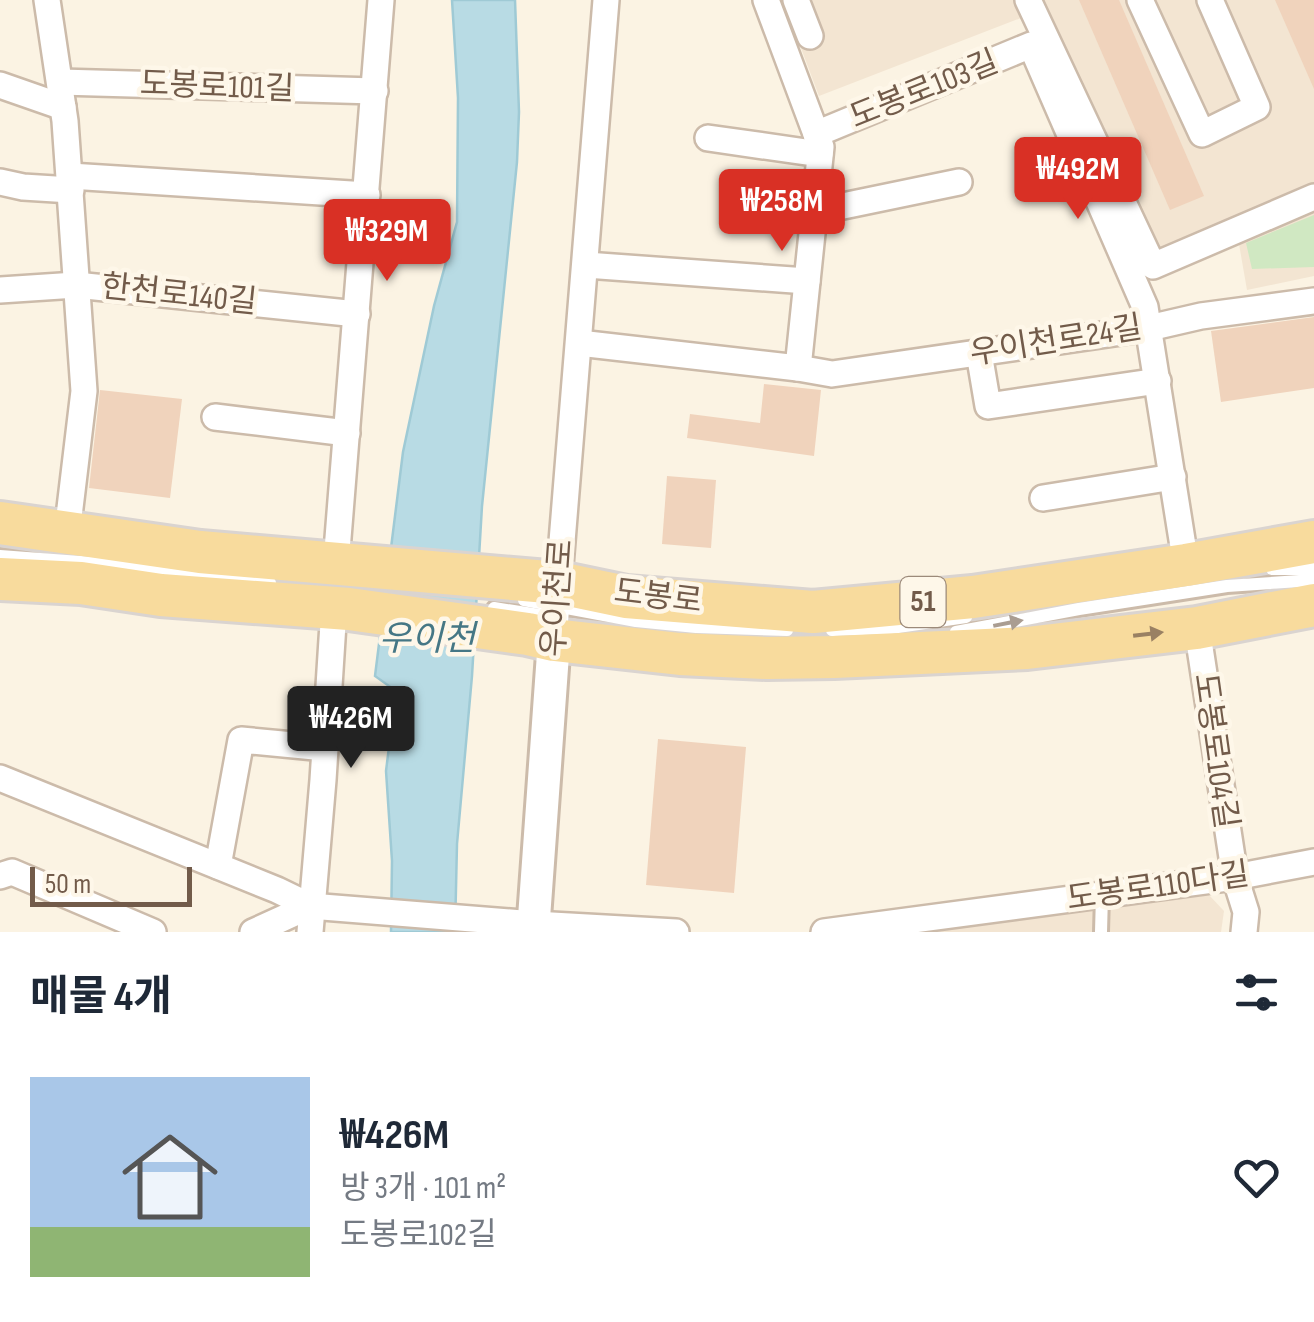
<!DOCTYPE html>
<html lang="ko">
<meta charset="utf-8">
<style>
:root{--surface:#fff;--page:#f2f2f3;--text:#1f2937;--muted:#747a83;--accent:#d93025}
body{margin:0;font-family:"Sofia Sans Condensed","Noto Sans KR",sans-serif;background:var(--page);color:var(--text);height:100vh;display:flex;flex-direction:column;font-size:38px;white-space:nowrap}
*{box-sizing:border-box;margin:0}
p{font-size:32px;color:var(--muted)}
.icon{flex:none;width:55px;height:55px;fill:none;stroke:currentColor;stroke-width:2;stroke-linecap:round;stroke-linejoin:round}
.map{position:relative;height:932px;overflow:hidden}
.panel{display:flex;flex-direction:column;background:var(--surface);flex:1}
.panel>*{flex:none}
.scale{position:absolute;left:30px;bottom:25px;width:162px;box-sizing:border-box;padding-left:10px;border:5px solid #725b4a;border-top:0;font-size:28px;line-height:35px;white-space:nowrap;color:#725b4a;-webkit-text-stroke:8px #fef7e9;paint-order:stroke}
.price{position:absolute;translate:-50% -85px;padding:0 22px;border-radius:10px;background:var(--accent);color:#fff;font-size:32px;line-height:65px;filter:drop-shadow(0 2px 5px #0008)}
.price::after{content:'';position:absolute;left:50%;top:60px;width:30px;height:22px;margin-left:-15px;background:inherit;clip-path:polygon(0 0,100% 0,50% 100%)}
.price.selected{background:#222;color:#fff}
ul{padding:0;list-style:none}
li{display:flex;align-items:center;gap:30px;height:250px;padding:0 30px}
li span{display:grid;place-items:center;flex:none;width:280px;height:200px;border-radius:0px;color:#555}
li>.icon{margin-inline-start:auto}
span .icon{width:120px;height:120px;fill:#fffc;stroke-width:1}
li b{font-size:42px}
h2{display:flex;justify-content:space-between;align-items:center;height:120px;padding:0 30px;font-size:42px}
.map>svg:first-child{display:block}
.residential{fill:#f3e5d2}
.green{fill:#d0e8c2}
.water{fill:#b8dbe4;stroke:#9fcad5;stroke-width:2.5}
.building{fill:#f0d3bc}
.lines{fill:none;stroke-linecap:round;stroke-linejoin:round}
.service-casing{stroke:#cba;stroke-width:18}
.minor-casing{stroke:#cba;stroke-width:30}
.tertiary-casing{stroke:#cba;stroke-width:38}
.primary-casing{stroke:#dad4d0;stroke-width:48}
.service{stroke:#fff;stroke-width:12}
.minor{stroke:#fff;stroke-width:25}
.tertiary{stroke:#fff;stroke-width:32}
.primary{stroke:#f8db9d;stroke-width:42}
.oneway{fill:#aa9d92}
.oneway2{fill:#9a8163}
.labels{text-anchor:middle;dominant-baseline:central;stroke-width:9;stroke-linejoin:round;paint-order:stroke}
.shield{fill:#fef7e9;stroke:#9c8a7a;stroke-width:2.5}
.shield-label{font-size:30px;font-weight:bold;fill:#725b4a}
.street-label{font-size:32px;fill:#725b4a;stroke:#fef7e9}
.water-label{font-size:35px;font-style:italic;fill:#457785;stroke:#fef7e9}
</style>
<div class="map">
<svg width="1314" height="932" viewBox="0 0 1314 932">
<rect width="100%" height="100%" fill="#fbf3e3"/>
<g class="residential">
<polygon points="783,0 1314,0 1314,276 1247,290 1239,244 1153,266 1039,11 819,96"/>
<polygon points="1209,895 1224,911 1221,932 922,932"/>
</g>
<polygon class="green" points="1314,215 1314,267 1252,269 1246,243"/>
<polygon class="water" points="452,0 515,0 519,112 517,162 482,506 472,676 457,844 455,932 391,932 392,861 386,771 396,691 375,676 403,452 434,306 457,222 458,98"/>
<g class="building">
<polygon points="1079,0 1119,0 1204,196 1170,210"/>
<polygon points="1275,0 1314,0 1314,89"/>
<polygon points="1314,317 1314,388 1221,402 1211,331"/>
<polygon points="764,384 821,390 814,456 687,438 690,414 760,423"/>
<polygon points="100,390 182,399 170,498 89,488"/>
<polygon points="667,476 716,480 711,548 662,544"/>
<polygon points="658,739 746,747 734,893 646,885"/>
</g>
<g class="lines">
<defs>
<g id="service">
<polyline points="0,556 93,563 270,583"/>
<polyline points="1272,569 1314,569"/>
<polyline points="524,600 636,621 696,627 787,630"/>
<polyline points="494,608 558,618"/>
<polyline points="832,630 891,628 966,617"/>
<polyline points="956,632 1079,609 1227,586 1314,580"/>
<polyline points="1101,932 1102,895"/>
</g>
<g id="minor">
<polyline points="47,0 65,121 84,391 67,533"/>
<polyline points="766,0 821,147 798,368"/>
<polyline points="796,0 810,36"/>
<polyline points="1028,0 1153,266 1314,197"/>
<polyline points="1140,0 1202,134 1257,107 1210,0"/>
<polyline points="60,82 375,91"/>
<polyline points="0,85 63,107"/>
<polyline points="816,134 1031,45 1145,307 1186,565"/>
<polyline points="708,138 820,154"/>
<polyline points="70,176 367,195"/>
<polyline points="0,182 23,187 71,190"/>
<polyline points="814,212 959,182"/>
<polyline points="586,265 807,281"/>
<polyline points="0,290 76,285 357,314"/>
<polyline points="579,343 798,368 832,374 1149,328 1201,316 1314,301"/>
<polyline points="979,353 988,406 1158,381"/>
<polyline points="215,417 347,433"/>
<polyline points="1043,498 1173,477"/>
<polyline points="336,563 381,0"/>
<polyline points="1197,628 1235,877 1246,912 1244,932"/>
<polyline points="554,640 606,0"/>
<polyline points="0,778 277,890 310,906 534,924 676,932"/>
<polyline points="218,866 241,740 325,748"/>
<polyline points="0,876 12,872 153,932"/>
<polyline points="253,932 310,906"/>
<polyline points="310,932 323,780 334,608"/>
<polyline points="824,932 1235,877 1314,862"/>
</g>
<polyline id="tertiary" points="533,932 554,640"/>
<g id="primary">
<polyline points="0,523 200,552 559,583 626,597 813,612 973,597 1186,565 1314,542"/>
<polyline points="0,579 81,583 161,595 349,609 528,634 554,640 680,654 767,658 834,657 1027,648 1197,628 1314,605"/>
</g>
</defs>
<use href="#service" class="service-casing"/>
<use href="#minor" class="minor-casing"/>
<use href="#tertiary" class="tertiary-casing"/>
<use href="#primary" class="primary-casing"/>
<use href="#service" class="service"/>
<use href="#minor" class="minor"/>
<use href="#tertiary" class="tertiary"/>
<use href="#primary" class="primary"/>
</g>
<defs><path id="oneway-solid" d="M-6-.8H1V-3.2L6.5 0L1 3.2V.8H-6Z" transform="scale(2.5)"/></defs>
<use class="oneway" href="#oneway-solid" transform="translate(1008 623) rotate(-11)"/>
<use class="oneway2" href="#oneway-solid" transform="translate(1148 634) rotate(-7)"/>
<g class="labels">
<rect class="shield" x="900.5" y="577" width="45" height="50" rx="8"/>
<g class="shield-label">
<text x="923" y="602">51</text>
</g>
<g class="street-label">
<text transform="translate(217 87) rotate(2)">도봉로101길</text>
<text transform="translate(924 90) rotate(-22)">도봉로103길</text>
<text transform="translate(179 295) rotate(6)">한천로140길</text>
<text transform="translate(1056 341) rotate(-9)">우이천로24길</text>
<text transform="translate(658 597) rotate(7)">도봉로</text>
<text transform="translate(558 598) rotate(-86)">우이천로</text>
<text transform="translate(1215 751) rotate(82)">도봉로104길</text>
<text transform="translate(1158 887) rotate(-8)">도봉로110다길</text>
</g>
<g class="water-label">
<text x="427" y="639">우이천</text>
</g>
</g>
</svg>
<div class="scale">50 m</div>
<b class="price" style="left:1078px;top:222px">₩492M</b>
<b class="price" style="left:782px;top:254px">₩258M</b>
<b class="price" style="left:387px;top:284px">₩329M</b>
<b class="price selected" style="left:351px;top:771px">₩426M</b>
</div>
<section class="panel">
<h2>매물 4개<svg class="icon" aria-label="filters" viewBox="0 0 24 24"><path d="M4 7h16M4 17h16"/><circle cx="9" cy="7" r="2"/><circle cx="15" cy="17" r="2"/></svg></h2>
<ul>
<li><span style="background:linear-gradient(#a9c7e8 75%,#8fb573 0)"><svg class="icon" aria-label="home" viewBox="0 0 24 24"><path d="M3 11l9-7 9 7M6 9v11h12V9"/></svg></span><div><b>₩426M</b><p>방 3개 · 101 m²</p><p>도봉로102길</p></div><svg class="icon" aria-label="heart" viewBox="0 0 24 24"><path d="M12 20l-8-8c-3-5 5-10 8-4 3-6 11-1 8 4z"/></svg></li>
</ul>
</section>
